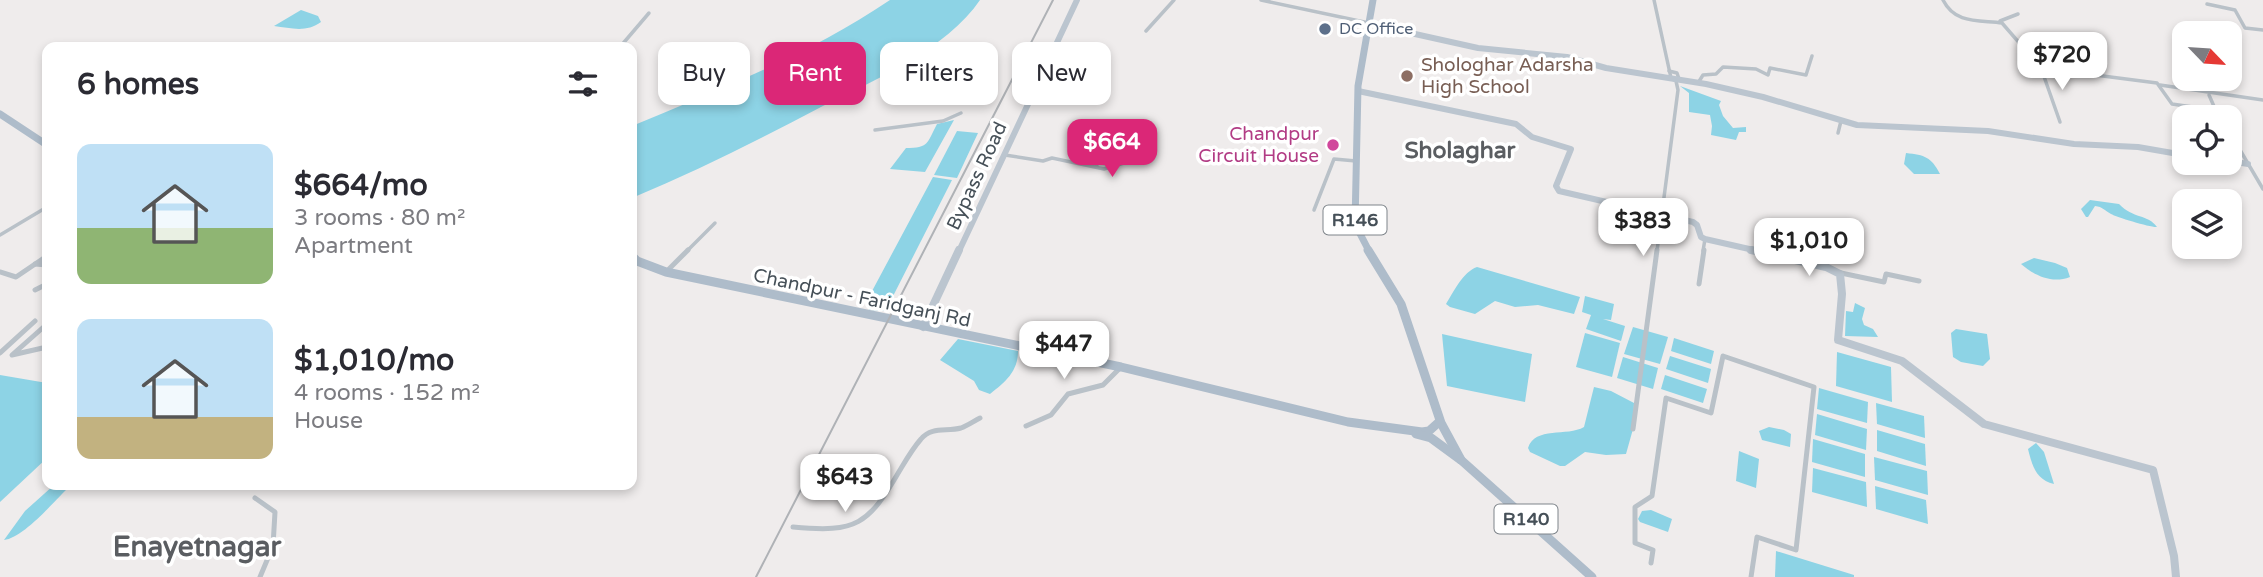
<!DOCTYPE html>
<meta charset="utf-8">
<style>
:root{--surface:#fff;--page:#f2f2f3;--text:#2b2b33;--muted:#7c7c81;--accent:#db2777}
body{margin:0;font-family:"Varela Round",sans-serif;background:var(--page);color:var(--text);height:100vh;display:flex;flex-direction:column;font-size:26px;white-space:nowrap}
*{box-sizing:border-box;margin:0}
p{font-size:23px;color:var(--muted)}
.icon{flex:none;width:38px;height:38px;fill:none;stroke:currentColor;stroke-width:2;stroke-linecap:round;stroke-linejoin:round}
.map{position:relative;flex:1;overflow:hidden}
.drawer{position:absolute;left:42px;top:42px;width:595px;height:448px;display:flex;flex-direction:column;background:var(--surface);border-radius:14px;box-shadow:0 4px 10px #0003}
.drawer>*{flex:none}
.hud{position:absolute;left:658px;top:42px;width:665px;height:63px;display:flex;gap:14px}
.needle{width:46px;rotate:115deg}
.buttons{position:absolute;left:2172px;top:21px;display:grid;gap:14px}
.buttons a{display:grid;place-items:center;width:70px;height:70px;border-radius:14px;background:var(--surface);box-shadow:0 4px 10px #0003;font-size:35px}
.price{position:absolute;translate:-50% -60px;padding:0 16px;border-radius:14px;background:#fff;color:#222;font-size:23px;line-height:46px;filter:drop-shadow(0 2px 4px #0008)}
.price::after{content:'';position:absolute;left:50%;top:42px;width:21px;height:16px;margin-left:-10px;background:inherit;clip-path:polygon(0 0,100% 0,50% 100%)}
.price.on{background:var(--accent);color:#fff}
ul{padding:0;list-style:none}
li{display:flex;align-items:center;gap:21px;height:175px;padding:0 35px}
li span{display:grid;place-items:center;flex:none;width:196px;height:140px;border-radius:14px;color:#555}
li>.icon{margin-inline-start:auto}
span .icon{width:84px;height:84px;fill:#fffc;stroke-width:1}
li b{font-size:30px}
h2{display:flex;justify-content:space-between;align-items:center;height:84px;padding:0 35px;font-size:30px}
.tag{padding:0 24px;border-radius:14px;background:var(--surface);box-shadow:0 4px 10px #0003;font-size:24px;line-height:63px}
.tag.on{background:var(--accent);color:#fff}
.map>svg:first-child{display:block}
.water{fill:#8dd3e5}
.lines{fill:none;stroke-linecap:round;stroke-linejoin:round}
.street-far1{stroke:#b9c1c8;stroke-width:3.5}
.street{stroke:#b9c1c8;stroke-width:5}
.secondary-far1{stroke:#bbc5cf;stroke-width:6}
.secondary{stroke:#bbc5cf;stroke-width:8}
.primary-far1{stroke:#aebcca;stroke-width:7}
.primary{stroke:#aebcca;stroke-width:9}
.rail{stroke:#afb2b6;stroke-width:2}
.service-dot{fill:#5c6f8a;stroke:#fff;stroke-width:2.5}
.education-dot{fill:#8d6e63;stroke:#fff;stroke-width:2.5}
.hotel-dot{fill:#d1479c;stroke:#fff;stroke-width:2.5}
.labels{text-anchor:middle;dominant-baseline:central;stroke-width:7;stroke-linejoin:round;paint-order:stroke}
.far-service-label{font-size:16px;fill:#4e5e75;stroke:#fff;text-anchor:start}
.shield{fill:#fff;stroke:#7e848a;stroke-width:2}
.shield-label{font-size:18px;font-weight:bold;fill:#465058}
.education-label{font-size:19px;fill:#785e54;stroke:#fff;text-anchor:start}
.hotel-label{font-size:19px;fill:#b23c85;stroke:#fff;text-anchor:end}
.street-label{font-size:19px;fill:#465058;stroke:#fff}
.quarter-label{font-size:23px;font-weight:bold;fill:#5a5d61;stroke:#fff}
.near-quarter-label{font-size:28px;font-weight:bold;fill:#5a5d61;stroke:#fff}
</style>
<div class="map">
<svg width="2263" height="577" viewBox="0 0 2263 577">
<rect width="100%" height="100%" fill="#efecec"/>
<g class="water">
<path d="M 890,0 L 980,0 C 947,49 873,81 821,107 C 758,140 697,171 632,198 L 632,126 C 721,89 810,54 890,0 Z"/>
<path d="M 301,10 L 318,16 L 321,22 C 306,33 291,28 274,26 Z"/>
<path d="M 2030,37 C 2048,37 2072,34 2083,52 C 2059,68 2043,60 2030,37 Z"/>
<polygon points="1680,86 1721,101 1719,105 1723,116 1733,128 1746,127 1746,132 1739,132 1736,140 1711,135 1712,126 1710,115 1689,112 1689,93"/>
<path d="M 954,120 L 925,172 L 890,169 L 906,148 C 929,148 927,143 937,124 Z"/>
<polygon points="957,131 978,133 957,178 934,175"/>
<path d="M 1906,153 C 1925,155 1931,157 1940,174 L 1914,174 L 1904,164 Z"/>
<polygon points="933,177 952,180 889,304 888,311 869,310 876,298 871,293"/>
<path d="M 2090,200 L 2119,204 C 2133,219 2148,214 2157,227 C 2152,228 2116,217 2111,214 C 2104,210 2103,207 2095,206 L 2088,217 L 2086,217 L 2081,209 Z"/>
<path d="M 2034,258 L 2055,263 L 2067,268 L 2070,277 C 2052,284 2035,276 2021,264 Z"/>
<path d="M 1477,267 L 1580,297 L 1574,314 L 1538,305 L 1515,307 L 1495,301 L 1475,314 L 1450,307 L 1446,304 C 1454,291 1463,272 1477,267 Z"/>
<polygon points="1585,296 1614,304 1611,320 1603,319 1625,326 1621,341 1586,329 1591,315 1582,312"/>
<polygon points="1855,303 1865,308 1862,319 1864,325 1873,329 1878,337 1845,336 1846,311 1853,312"/>
<polygon points="1633,327 1668,337 1660,364 1624,354"/>
<polygon points="1956,329 1987,334 1990,359 1983,366 1961,362 1953,357 1951,333"/>
<polygon points="1585,333 1620,343 1612,377 1576,367"/>
<polygon points="1442,334 1532,354 1525,402 1447,386"/>
<polygon points="1674,338 1714,351 1711,364 1671,351"/>
<path d="M 958,339 L 1018,351 C 1018,372 1005,382 990,394 L 979,390 L 974,381 L 940,360 Z"/>
<polygon points="1837,352 1891,367 1892,402 1836,386"/>
<polygon points="1670,356 1711,369 1708,383 1666,369"/>
<polygon points="1623,357 1658,368 1653,389 1617,378"/>
<polygon points="0,375 47,383 47,458 0,502"/>
<polygon points="1665,375 1707,389 1703,403 1661,389"/>
<path d="M 1594,387 L 1611,391 L 1634,403 L 1633,429 L 1626,454 L 1606,455 L 1585,452 L 1565,466 L 1560,466 L 1530,452 L 1528,448 C 1535,426 1567,437 1584,427 Z"/>
<polygon points="1819,388 1868,402 1867,423 1817,409"/>
<polygon points="1876,403 1924,416 1925,438 1877,424"/>
<polygon points="1817,414 1867,429 1866,450 1815,435"/>
<polygon points="1769,427 1784,430 1791,434 1790,447 1762,440 1759,431"/>
<polygon points="1877,430 1925,444 1926,466 1877,451"/>
<polygon points="1813,439 1865,454 1865,477 1812,462"/>
<path d="M 2036,443 L 2044,452 L 2054,484 C 2036,480 2032,465 2028,449 Z"/>
<polygon points="1739,451 1759,459 1756,488 1736,481"/>
<polygon points="1874,457 1927,471 1928,495 1875,480"/>
<polygon points="1813,468 1866,482 1867,507 1812,492"/>
<path d="M 54,485 L 71,485 C 56,499 24,538 4,540 L 25,511 Z"/>
<polygon points="1875,486 1926,500 1928,524 1876,509"/>
<polygon points="1651,510 1672,519 1668,532 1640,522 1638,519 1642,511"/>
<polygon points="1776,551 1854,575 1854,577 1775,577"/>
</g>
<g class="lines">
<g class="street-far1">
<polyline points="1261,0 1369,23"/>
<polyline points="1654,0 1671,78 1676,81 1678,90 1657,251"/>
<path d="M 1943,0 C 1955,24 1978,20 2002,23 L 2041,68 L 2157,83 L 2172,104 L 2213,110 L 2220,117"/>
<polyline points="2207,4 2235,10 2245,28 2263,30"/>
<polyline points="2000,21 2018,14"/>
<polyline points="1146,31 1174,0"/>
<polyline points="620,47 649,13"/>
<polyline points="2041,68 2060,122"/>
<polyline points="1669,71 1677,73 1679,79"/>
<polyline points="1698,83 1703,75 1716,74 1723,67 1756,69 1768,75 1770,68 1806,75 1812,56"/>
<polyline points="2160,85 2263,100"/>
<polyline points="2209,95 2216,111"/>
<polyline points="875,130 943,121 961,113"/>
<polyline points="1838,133 1841,121"/>
<polyline points="2230,133 2263,189"/>
<polyline points="1005,155 1043,161 1052,158 1104,169 1127,162"/>
<polyline points="1096,166 1112,145"/>
<polyline points="1314,210 1334,159 1356,161"/>
<polyline points="0,235 47,207"/>
<polyline points="687,251 715,223"/>
<polyline points="1703,251 1705,239"/>
</g>
<g class="street">
<polyline points="35,264 47,265"/>
<polyline points="0,272 16,277 47,256"/>
<polyline points="666,272 688,250"/>
<polyline points="1841,273 1884,282 1886,274 1919,281"/>
<polyline points="1699,284 1704,250"/>
<polyline points="35,290 47,284"/>
<polyline points="47,324 12,355 47,347"/>
<polyline points="0,353 35,321"/>
<polyline points="1026,426 1051,415 1068,394 1103,385 1120,368"/>
<polyline points="1633,429 1657,250"/>
<polyline points="255,498 275,512 273,546 260,577"/>
<path d="M 793,527 C 857,533 868,525 900,470 C 906,460 913,448 921,439 C 932,426 946,432 961,428 C 967,426 974,421 980,418"/>
<polyline points="1651,563 1653,550 1635,543 1635,507 1652,496 1666,398 1711,413 1723,356 1814,387 1796,550 1757,537 1751,577"/>
</g>
<g class="secondary-far1">
<polyline points="1370,24 1478,48 1567,57 1606,68 1706,84 1763,97 1857,125 1988,131 2074,144 2138,147 2184,155"/>
<polyline points="1358,91 1516,124 1532,137 1571,149 1556,186 1559,191 1693,222 1697,225 1701,237 1705,239 1758,251"/>
<polyline points="2230,161 2248,164"/>
<polyline points="959,251 1077,0"/>
</g>
<g class="secondary">
<polyline points="1751,250 1826,267 1840,274 1842,294 1838,340 1902,361 1984,424 2153,470 2174,556 2176,577"/>
<polyline points="923,327 959,250"/>
</g>
<g class="primary-far1">
<polyline points="0,114 47,145"/>
<polyline points="1369,251 1355,224 1358,86 1373,0"/>
</g>
<g class="primary">
<polyline points="1368,250 1401,304 1441,423 1461,460"/>
<polyline points="632,256 637,261 666,272 1121,367 1348,422 1422,432 1429,431 1439,422"/>
<polyline points="1416,434 1431,438 1461,460 1592,577"/>
</g>
<polyline class="rail" points="756,577 1053,0"/>
</g>
<circle class="service-dot" cx="1325" cy="29" r="7"/>
<circle class="education-dot" cx="1407" cy="76" r="7"/>
<circle class="hotel-dot" cx="1333" cy="145" r="7"/>
<g class="labels">
<g class="far-service-label">
<text x="1339" y="29">DC Office</text>
</g>
<g class="shield">
<rect x="1323.5" y="205.5" width="63" height="29" rx="5"/>
<rect x="1494.5" y="504.5" width="63" height="29" rx="5"/>
</g>
<g class="shield-label">
<text x="1355" y="220">R146</text>
<text x="1526" y="519">R140</text>
</g>
<g class="education-label">
<text x="1421" y="65">Shologhar Adarsha<tspan x="1421" dy="22">High School</tspan></text>
</g>
<g class="hotel-label">
<text x="1319" y="134">Chandpur<tspan x="1319" dy="22">Circuit House</tspan></text>
</g>
<g class="street-label">
<text transform="translate(977 176) rotate(-65)">Bypass Road</text>
<text transform="translate(862 298) rotate(12)">Chandpur - Faridganj Rd</text>
</g>
<g class="quarter-label">
<text x="1460" y="151">Sholaghar</text>
</g>
<g class="near-quarter-label">
<text x="197" y="547">Enayetnagar</text>
</g>
</g>
</svg>
<div class="buttons">
<a><svg class="needle" viewBox="-14 -14 28 28"><path d="M0-13l5 13h-10z" fill="#e53935"/><path d="M0 13l5-13h-10z" fill="#7c7c81"/></svg></a>
<a><svg class="icon" aria-label="locate" viewBox="0 0 24 24"><circle cx="12" cy="12" r="6"/><path d="M12 2v4M12 18v4M2 12h4M18 12h4"/></svg></a>
<a><svg class="icon" aria-label="layers" viewBox="0 0 24 24"><path d="M12 4l9 5-9 5-9-5zM3 14l9 5 9-5"/></svg></a>
</div>
<b class="price" style="left:2062px;top:92px">$720</b>
<b class="price on" style="left:1112px;top:179px">$664</b>
<b class="price" style="left:1643px;top:258px">$383</b>
<b class="price" style="left:1809px;top:278px">$1,010</b>
<b class="price" style="left:1064px;top:381px">$447</b>
<b class="price" style="left:845px;top:514px">$643</b>
<div class="hud">
<a class="tag">Buy</a>
<a class="tag on">Rent</a>
<a class="tag">Filters</a>
<a class="tag">New</a>
</div>
<section class="drawer">
<h2>6 homes<svg class="icon" aria-label="filters" viewBox="0 0 24 24"><path d="M4 7h16M4 17h16"/><circle cx="9" cy="7" r="2"/><circle cx="15" cy="17" r="2"/></svg></h2>
<ul>
<li><span style="background:linear-gradient(#bfe0f5 60%,#8fb573 0)"><svg class="icon" aria-label="home" viewBox="0 0 24 24"><path d="M3 11l9-7 9 7M6 9v11h12V9"/></svg></span><div><b>$664/mo</b><p>3 rooms · 80 m²</p><p>Apartment</p></div></li>
<li><span style="background:linear-gradient(#bfe0f5 70%,#c2b280 0)"><svg class="icon" aria-label="home" viewBox="0 0 24 24"><path d="M3 11l9-7 9 7M6 9v11h12V9"/></svg></span><div><b>$1,010/mo</b><p>4 rooms · 152 m²</p><p>House</p></div></li>
</ul>
</section>
</div>
